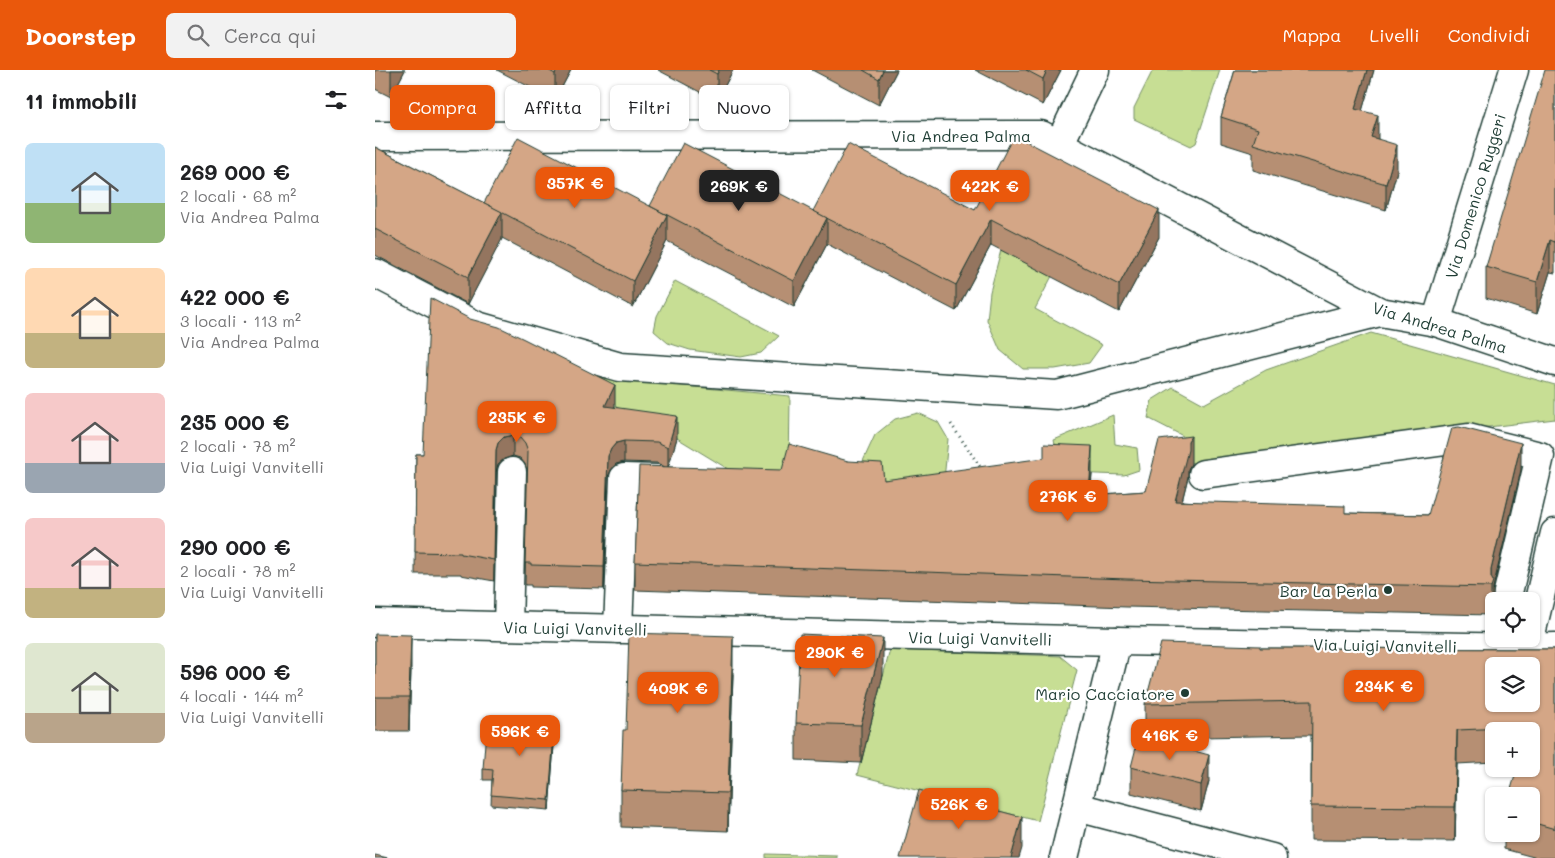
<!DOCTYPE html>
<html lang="it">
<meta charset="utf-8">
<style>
:root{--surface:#fff;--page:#f2f2f2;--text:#202124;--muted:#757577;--accent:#ea580c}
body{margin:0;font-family:Mali,sans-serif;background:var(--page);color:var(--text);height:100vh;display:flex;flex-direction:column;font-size:19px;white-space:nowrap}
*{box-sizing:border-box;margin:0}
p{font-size:16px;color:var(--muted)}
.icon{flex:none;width:28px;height:28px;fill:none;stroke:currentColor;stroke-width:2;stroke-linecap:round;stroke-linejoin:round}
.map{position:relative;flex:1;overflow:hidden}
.sheet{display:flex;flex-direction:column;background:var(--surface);width:375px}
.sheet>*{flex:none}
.top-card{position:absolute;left:15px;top:15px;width:475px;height:45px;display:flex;gap:10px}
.controls{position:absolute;left:1110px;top:522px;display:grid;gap:10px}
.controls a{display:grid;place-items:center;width:55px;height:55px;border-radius:8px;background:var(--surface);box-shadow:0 1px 4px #0004;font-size:25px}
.price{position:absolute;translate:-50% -42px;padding:0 11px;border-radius:10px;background:var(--accent);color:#fff;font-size:16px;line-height:32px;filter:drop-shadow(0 1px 2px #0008)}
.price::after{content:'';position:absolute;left:50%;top:30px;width:15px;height:11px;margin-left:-8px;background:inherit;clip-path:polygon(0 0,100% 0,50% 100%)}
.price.active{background:#222;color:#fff}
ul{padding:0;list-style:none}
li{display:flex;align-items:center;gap:15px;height:125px;padding:0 25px}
li span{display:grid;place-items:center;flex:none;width:140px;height:100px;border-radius:8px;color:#555}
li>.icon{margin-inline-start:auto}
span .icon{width:60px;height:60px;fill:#fffc;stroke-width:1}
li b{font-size:21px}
h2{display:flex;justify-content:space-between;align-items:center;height:60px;padding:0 25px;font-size:21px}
.tag{padding:0 18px;border-radius:8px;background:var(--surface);box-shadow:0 1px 4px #0004;font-size:18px;line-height:45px}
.tag.active{background:var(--accent);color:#fff}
header{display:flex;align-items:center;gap:30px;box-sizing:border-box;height:70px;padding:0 25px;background:var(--accent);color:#fff}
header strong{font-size:24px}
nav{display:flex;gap:28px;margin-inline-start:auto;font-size:18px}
.search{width:350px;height:45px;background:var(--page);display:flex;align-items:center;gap:12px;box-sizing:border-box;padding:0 18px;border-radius:8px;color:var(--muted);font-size:19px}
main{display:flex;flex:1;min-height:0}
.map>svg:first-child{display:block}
.green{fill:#c7de94;stroke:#738e64}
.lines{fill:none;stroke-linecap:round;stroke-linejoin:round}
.minor-casing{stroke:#1f3d34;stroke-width:31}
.path{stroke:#1f3d34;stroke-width:3;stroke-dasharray:1 4;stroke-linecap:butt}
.minor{stroke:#fff;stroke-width:28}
.wall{fill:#b68f73;stroke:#1f3d34}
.shaded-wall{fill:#94745e;stroke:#1f3d34}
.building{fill:#d4a686;stroke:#1f3d34;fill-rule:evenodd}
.poi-dot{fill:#1f3d34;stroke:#fff;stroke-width:2}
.labels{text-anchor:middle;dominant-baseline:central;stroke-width:4.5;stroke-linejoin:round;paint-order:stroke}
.street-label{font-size:16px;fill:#1f3d34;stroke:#fff}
.poi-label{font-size:16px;fill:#1f3d34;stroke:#fff;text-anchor:end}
</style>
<header>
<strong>Doorstep</strong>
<div class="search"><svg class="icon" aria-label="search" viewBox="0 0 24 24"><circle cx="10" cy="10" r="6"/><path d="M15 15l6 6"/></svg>Cerca qui</div>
<nav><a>Mappa</a><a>Livelli</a><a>Condividi</a></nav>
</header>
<main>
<section class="sheet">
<h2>11 immobili<svg class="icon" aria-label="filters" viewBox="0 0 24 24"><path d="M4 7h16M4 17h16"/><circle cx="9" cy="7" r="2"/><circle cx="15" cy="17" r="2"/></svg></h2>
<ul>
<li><span style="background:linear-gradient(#bfe0f5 60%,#8fb573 0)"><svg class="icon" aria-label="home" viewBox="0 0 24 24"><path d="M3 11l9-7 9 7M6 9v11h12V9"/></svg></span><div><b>269 000 €</b><p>2 locali · 68 m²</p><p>Via Andrea Palma</p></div></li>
<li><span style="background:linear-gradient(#ffd9b3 65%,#c2b280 0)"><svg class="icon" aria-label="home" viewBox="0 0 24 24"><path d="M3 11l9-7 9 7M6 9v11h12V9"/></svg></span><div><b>422 000 €</b><p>3 locali · 113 m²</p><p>Via Andrea Palma</p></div></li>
<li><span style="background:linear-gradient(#f6c9c9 70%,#9aa5b1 0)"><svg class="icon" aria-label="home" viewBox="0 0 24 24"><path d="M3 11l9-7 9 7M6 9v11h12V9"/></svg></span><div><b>235 000 €</b><p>2 locali · 78 m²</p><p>Via Luigi Vanvitelli</p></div></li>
<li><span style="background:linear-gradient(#f6c9c9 70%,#c2b280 0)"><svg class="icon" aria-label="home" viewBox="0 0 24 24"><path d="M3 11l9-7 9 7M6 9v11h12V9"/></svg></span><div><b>290 000 €</b><p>2 locali · 78 m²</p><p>Via Luigi Vanvitelli</p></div></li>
<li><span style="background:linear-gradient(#dfe7d0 70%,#b9a48a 0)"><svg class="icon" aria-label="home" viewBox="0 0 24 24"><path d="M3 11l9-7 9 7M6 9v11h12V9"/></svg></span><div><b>596 000 €</b><p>4 locali · 144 m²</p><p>Via Luigi Vanvitelli</p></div></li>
</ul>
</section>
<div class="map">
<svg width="1180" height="788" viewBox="0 0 1180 788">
<rect width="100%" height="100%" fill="#fff"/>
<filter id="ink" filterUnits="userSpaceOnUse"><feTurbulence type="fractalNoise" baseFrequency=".02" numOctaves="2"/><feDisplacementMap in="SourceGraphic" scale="10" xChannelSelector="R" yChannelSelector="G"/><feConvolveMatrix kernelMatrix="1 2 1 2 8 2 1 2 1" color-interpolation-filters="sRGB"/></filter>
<g filter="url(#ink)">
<g class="green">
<polygon points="778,0 845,0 821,73 816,76 759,49 759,38"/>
<polygon points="626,180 677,206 660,239 727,275 714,293 680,299 648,299 625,280 612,250 615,222"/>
<polygon points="300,211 404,266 386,283 366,287 315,280 293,273 279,261 282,246"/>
<polygon points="996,263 1180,315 1180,349 816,393 808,366 773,348 777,330 798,317 829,334 891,300"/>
<polygon points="199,301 266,312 415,326 414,402 376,413 302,368 250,342 240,336"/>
<polygon points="543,343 563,352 573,369 567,430 483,402 500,365 520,349"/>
<polygon points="738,345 740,374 762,378 764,400 749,405 669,402 683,389 679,370"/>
<polygon points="515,580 685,586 702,600 663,751 482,705"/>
<polygon points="391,784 462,786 462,788 391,788"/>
</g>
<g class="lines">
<defs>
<g id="minor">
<polyline points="0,66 666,65 1005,242 1061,252 1180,292"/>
<polyline points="684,75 720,0"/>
<polyline points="0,203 102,256 245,297 682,325 1005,242"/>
<polyline points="1061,252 1139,0"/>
<polyline points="828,404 1093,368 1165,386 1131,531"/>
<polyline points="0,553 742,571 1153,578 1180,577"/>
<polyline points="133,556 137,402"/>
<polyline points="243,559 249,408 282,409"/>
<polyline points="1156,564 1180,463"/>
<polyline points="702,737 897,788"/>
<polyline points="689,788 742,571"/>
</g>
</defs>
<use href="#minor" class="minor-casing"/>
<polyline class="path" points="576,354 606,398"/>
<use href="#minor" class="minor"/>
</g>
<g class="wall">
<polygon points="0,0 30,0 16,27 0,19"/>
<polygon points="122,0 196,0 180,30"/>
<polygon points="283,0 358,0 342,31"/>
<polygon points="437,0 522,0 504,35"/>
<polygon points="600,0 686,0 668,35"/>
<polygon points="860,0 999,0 987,41 1003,69 1022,101 1011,140 878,100 878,83 846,73 846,47"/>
<polygon points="1180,0 1180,203 1175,202 1162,244 1111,228 1111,197"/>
<polygon points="0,77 109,133 275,136 438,141 600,140 784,167 744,242 616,175 581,241 452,174 419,237 292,171 258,237 127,168 93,234 0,185"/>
<polygon points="240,336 239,337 302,368 293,397 509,410 717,404 715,425 771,421 816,394 813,399 813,407 807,431 970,443 1053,445 1146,400 1118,518 1118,539 1116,545 752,537 260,520 260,492 290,397 282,393 249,392 241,394 236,400 233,407 229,519 156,517 156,515 150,515 152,400 150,394 145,388 138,386 129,389 123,394 121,402 119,511 86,505 86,504 40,504 41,384 48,384"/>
<polygon points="0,564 36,599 34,661 0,661"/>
<polygon points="885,578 1180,579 1180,788 1162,788 1129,779 1129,764 1156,764 1156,661 1119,661 1119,692 1082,694 1080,771 936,770 936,665 770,668 834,711 826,741 756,723 756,697 770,668 770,634"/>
<polygon points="358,604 353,761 246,757 246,720 251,660"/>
<polygon points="508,605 486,693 421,690 421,653"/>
<polygon points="180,662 174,740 116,735 117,710 108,710 108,699"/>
</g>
<g class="shaded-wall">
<polygon points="16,0 30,0 16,27"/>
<polygon points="182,0 196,0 180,30 180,4"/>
<polygon points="344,0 358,0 342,31 342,4"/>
<polygon points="508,0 522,0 504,35 504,9"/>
<polygon points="672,0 686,0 668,35 668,9"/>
<polygon points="992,0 999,0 980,65 980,39"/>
<polygon points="1003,45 1003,72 996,67"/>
<polygon points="1022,75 1022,101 1011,140 1011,114"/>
<polygon points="784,140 784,167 744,242 744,215"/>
<polygon points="127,142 127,169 93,234 93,207"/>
<polygon points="292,145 292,171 258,237 258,211"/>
<polygon points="452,148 452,174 419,237 419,211"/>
<polygon points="616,149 616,175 581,241 581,215"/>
<polygon points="1175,170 1175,202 1162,244 1162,212"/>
<polygon points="240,315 240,336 230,357 230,336"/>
<polygon points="302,346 302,368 293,398 293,377"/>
<polygon points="138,365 138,386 129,389 123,394 121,402 119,511 121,380 123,373 129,367"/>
<polygon points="816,366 816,394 813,399 813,407 800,459 800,431 813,371"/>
<polygon points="249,371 249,392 241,394 236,400 233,407 229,519 229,497 233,386 236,379 241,373"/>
<polygon points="1146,373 1146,400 1118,518 1118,539 1116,545 1116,500"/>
<polygon points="717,376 717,404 714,453 714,425"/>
<polygon points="36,565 36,599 34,661 34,627"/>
<polygon points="358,566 358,604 353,761 353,723"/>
<polygon points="508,568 508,605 486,693 486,655"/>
<polygon points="180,652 180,662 174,740 174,730"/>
<polygon points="1082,660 1082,694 1080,771 1080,737"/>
<polygon points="834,685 834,711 826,741 826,715"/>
<polygon points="647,747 647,778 644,788 636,788"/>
</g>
<g class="building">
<polygon points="173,0 182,0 180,4"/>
<polygon points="334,0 344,0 342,4"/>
<polygon points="488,0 508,0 504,9"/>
<polygon points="651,0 672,0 668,9"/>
<polygon points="860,0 992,0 980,39 1003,45 996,67 1022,75 1011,114 878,74 883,59 846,47"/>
<polygon points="1170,0 1180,0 1180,172 1175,170 1162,212 1111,197"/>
<polygon points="639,65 784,140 744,215 616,149 581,215 438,141 473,74 600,140"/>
<polygon points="143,67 292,145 258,211 109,133"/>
<polygon points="308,73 452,148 419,211 275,136"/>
<polygon points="0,77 127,142 93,207 0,159"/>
<polygon points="55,228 95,249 124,257 149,269 240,315 230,336 302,346 293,377 282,372 249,371 241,373 236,379 233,386 229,497 156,495 156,493 150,493 153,381 150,373 145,367 138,365 129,367 123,373 121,380 119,490 86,484 86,483 40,482 41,384 48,384"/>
<polygon points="1084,357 1146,373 1116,500 1116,507 1118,511 1116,517 752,509 260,492 264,396 407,400 414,374 473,391 507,393 509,410 669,388 669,374 717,376 714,425 771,421 784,370 816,366 813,371 813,380 800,431 970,436 970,443 1053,445 1077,358"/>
<polygon points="254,563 358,566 353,723 246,720 248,660 251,660"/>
<polygon points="0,564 36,565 34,627 0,627"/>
<polygon points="425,564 508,568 486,655 421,653"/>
<path d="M 786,573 L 885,576 L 885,578 L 1180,579 L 1180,759 L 1156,752 L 1156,726 L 1134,726 L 1142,699 L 1156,699 L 1156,661 L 1152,661 L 1153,657 L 1082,660 L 1080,737 L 936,736 L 937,631 L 770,634 ZM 1119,596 L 1156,596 L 1156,634 L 1119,634 Z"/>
<polygon points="112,647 180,652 174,730 116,725 118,700 108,699"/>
<polygon points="764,666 834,685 826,715 756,697"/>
<polygon points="544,720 647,747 636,788 525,788"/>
<polygon points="0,785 13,788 0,788"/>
</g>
</g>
<g class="poi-dot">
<circle cx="1013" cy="520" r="5"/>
<circle cx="810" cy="623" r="5"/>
</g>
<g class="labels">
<g class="street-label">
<text x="586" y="65">Via Andrea Palma</text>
<text transform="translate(1100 126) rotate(-73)">Via Domenico Ruggeri</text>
<text transform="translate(1065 257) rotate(17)">Via Andrea Palma</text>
<text transform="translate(200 558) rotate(1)">Via Luigi Vanvitelli</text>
<text transform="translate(605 568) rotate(1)">Via Luigi Vanvitelli</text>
<text transform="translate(1010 575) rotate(1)">Via Luigi Vanvitelli</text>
</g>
<g class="poi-label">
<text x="1003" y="520">Bar La Perla</text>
<text x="800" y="623">Mario Cacciatore</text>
</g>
</g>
</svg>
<div class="controls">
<a><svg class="icon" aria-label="locate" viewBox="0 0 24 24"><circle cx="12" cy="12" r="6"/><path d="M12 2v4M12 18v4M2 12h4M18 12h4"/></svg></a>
<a><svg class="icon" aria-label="layers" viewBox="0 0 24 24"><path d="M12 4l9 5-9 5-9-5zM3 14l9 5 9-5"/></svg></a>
<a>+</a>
<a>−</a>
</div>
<b class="price" style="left:200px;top:139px">357K €</b>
<b class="price active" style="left:364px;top:142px">269K €</b>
<b class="price" style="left:615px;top:142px">422K €</b>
<b class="price" style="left:142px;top:373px">235K €</b>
<b class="price" style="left:693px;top:452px">276K €</b>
<b class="price" style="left:460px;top:608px">290K €</b>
<b class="price" style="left:1009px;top:642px">234K €</b>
<b class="price" style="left:303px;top:644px">409K €</b>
<b class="price" style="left:145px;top:687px">596K €</b>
<b class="price" style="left:795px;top:691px">416K €</b>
<b class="price" style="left:584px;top:760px">526K €</b>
<div class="top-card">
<a class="tag active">Compra</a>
<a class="tag">Affitta</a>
<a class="tag">Filtri</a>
<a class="tag">Nuovo</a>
</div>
</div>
</main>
